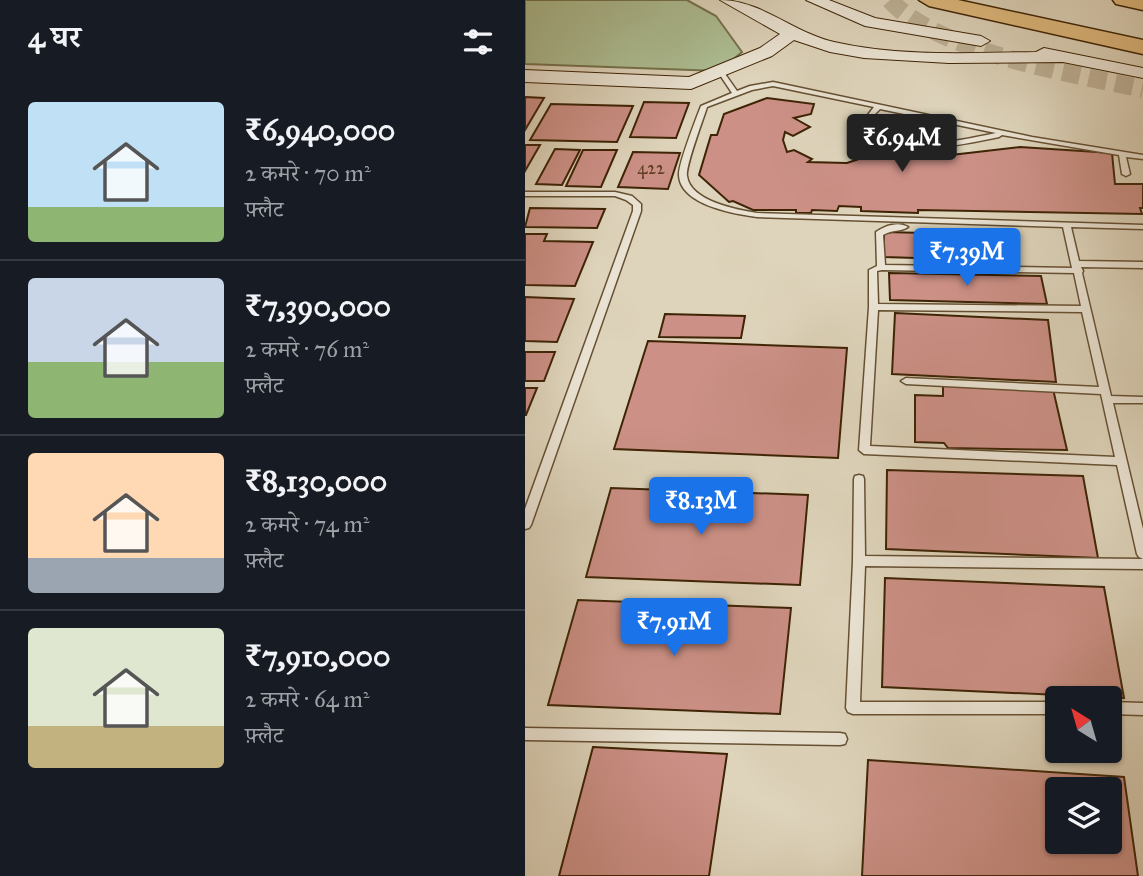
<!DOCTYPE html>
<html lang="hi">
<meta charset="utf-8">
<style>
:root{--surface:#171b24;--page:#20242c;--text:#f1f3f6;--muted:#9ea1a6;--line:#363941;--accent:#1a73e8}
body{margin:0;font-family:"IM FELL Great Primer","Noto Serif Devanagari",serif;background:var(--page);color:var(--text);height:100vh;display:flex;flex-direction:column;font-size:26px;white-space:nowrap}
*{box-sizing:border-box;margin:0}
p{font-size:23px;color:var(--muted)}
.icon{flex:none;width:38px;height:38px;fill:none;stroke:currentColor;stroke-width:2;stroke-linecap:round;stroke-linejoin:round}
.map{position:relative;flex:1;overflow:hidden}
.details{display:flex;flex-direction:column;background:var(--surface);width:525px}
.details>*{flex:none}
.needle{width:46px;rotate:323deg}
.buttons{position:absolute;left:520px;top:686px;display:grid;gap:14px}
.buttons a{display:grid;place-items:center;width:77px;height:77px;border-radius:7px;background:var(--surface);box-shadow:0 2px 5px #0004;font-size:35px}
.price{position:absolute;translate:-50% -60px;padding:0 16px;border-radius:7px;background:var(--accent);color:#fff;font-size:23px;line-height:46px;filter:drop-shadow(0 2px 4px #0008)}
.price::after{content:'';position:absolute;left:50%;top:42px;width:21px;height:16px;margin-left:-10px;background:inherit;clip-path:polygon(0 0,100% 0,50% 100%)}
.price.selected{background:#222;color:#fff}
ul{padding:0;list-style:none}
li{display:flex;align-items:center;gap:21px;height:175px;padding:0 28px}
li+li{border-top:2px solid var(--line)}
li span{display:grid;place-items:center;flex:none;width:196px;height:140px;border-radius:7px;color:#555}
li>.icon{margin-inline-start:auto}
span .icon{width:84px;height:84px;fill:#fffc;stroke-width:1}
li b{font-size:30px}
h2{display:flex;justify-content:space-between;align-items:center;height:84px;padding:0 28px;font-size:30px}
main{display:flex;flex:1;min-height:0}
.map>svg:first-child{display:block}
.green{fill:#adbe93;stroke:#76714c;stroke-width:2}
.building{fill:#cc9086;stroke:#3e2405;stroke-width:2;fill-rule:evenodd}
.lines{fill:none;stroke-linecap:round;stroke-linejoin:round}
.secondary-tunnel{stroke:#beb197;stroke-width:18;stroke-dasharray:18 9;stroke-linecap:butt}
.lane-casing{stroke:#665032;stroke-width:3}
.secondary-casing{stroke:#3e2405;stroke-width:2}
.highway-casing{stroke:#3e2405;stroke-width:3}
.lane{fill:#eae3d3;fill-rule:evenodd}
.secondary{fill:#eae3d3;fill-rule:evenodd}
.highway{fill:#dfba7e;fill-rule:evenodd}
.labels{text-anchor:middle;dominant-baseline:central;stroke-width:7;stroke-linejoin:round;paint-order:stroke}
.far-number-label{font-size:18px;fill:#623f25}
</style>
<main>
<section class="details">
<h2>4 घर<svg class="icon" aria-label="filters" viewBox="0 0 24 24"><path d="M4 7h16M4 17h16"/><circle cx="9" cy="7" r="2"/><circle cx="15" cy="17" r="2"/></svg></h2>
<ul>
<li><span style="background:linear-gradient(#bfe0f5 75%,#8fb573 0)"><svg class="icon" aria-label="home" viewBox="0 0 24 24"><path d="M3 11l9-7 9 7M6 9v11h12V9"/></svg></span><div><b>₹6,940,000</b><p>2 कमरे · 70 m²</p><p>फ़्लैट</p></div></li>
<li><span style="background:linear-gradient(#c9d6e8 60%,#8fb573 0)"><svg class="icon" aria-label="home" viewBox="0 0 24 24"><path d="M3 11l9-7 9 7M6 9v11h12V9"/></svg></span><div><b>₹7,390,000</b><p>2 कमरे · 76 m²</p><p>फ़्लैट</p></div></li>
<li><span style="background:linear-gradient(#ffd9b3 75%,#9aa5b1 0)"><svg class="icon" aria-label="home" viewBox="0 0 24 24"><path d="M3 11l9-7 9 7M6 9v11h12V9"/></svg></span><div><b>₹8,130,000</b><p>2 कमरे · 74 m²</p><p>फ़्लैट</p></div></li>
<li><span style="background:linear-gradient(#dfe7d0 70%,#c2b280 0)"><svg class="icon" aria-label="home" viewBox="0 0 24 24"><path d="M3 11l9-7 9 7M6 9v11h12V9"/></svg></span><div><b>₹7,910,000</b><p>2 कमरे · 64 m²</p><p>फ़्लैट</p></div></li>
</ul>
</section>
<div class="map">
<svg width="618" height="876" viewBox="0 0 618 876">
<rect width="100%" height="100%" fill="#ded4bb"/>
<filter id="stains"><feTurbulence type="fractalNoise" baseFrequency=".00286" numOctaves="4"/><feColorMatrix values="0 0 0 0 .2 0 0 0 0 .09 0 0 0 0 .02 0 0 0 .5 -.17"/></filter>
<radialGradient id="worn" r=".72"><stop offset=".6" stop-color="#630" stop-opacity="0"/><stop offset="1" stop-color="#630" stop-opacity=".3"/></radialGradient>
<polygon class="green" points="0,0 162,0 191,16 217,52 194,71 0,64"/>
<g class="building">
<polygon points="0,97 19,98 0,130"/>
<polygon points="242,98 289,104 286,114 269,118 285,127 268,136 260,132 258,140 262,152 269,150 287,159 283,162 322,163 334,159 328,156 339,147 365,152 426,155 495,147 587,153 590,184 618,184 618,208 615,208 617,214 393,210 393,213 336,211 336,207 314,206 312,211 287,210 286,213 271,213 271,210 228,210 208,201 204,202 174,175 186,135 192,135 199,114"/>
<polygon points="119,102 164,103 151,138 105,137"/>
<polygon points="26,104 108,106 92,142 5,140"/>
<polygon points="0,145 15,145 0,171"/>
<polygon points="30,149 55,150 37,185 11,184"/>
<polygon points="58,150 92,150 76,187 41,186"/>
<polygon points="108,152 155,153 143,189 93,187"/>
<polygon points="5,208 80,209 72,228 0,227"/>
<polygon points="359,232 484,235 488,261 359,257"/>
<polygon points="0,234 22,234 19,241 68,242 50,286 0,285"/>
<polygon points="364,273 516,276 522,304 365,300"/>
<polygon points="0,297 49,299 32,342 0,341"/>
<polygon points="370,313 523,320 531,382 367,374"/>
<polygon points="140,314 220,316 216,338 134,337"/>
<polygon points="123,341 322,348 313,458 89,449"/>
<polygon points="0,352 30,352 19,381 0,381"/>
<polygon points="418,385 528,389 542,450 423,448 419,443 390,442 390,395 418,396"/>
<polygon points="0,388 12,388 1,415 0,415"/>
<polygon points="362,470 558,476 573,558 361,549"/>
<polygon points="86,488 283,495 275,585 61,577"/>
<polygon points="360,578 579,587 599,698 357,687"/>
<polygon points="53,600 266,608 255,714 23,705"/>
<polygon points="68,747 202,754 184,876 34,876"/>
<path d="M 343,760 L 599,777 L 613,876 L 337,876 ZM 532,789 L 584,789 L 584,842 L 532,842 Z"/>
</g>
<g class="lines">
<path class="secondary-tunnel" d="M 365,0 C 411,52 550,74 618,89"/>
<defs>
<g id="lane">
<path d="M 196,70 L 198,71 L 212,91 L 225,86 L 248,82 L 507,137 L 618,155 L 618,159 L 601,157 L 605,174 L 601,176 L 597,174 L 594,155 L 477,135 L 474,137 C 439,144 387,157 355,137 C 350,134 346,129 343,125 L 342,116 L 349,107 L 248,86 L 227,90 L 182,107 C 178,120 160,167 162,176 C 165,201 212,210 232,213 L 618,225 L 618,229 L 546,227 L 554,261 L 618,262 L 618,268 L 556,267 L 558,271 L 557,273 L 586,396 L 618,397 L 618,403 L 588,403 L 618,529 L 618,559 L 614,557 L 612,554 L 592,465 L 339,454 L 334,450 L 344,307 L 344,270 L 352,266 L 351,232 C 360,226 373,221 383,227 C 376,232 368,229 358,235 L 360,265 L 547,268 L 538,227 L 232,217 C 210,214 155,205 154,175 C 153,165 171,119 176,106 L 207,93 L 193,72 ZM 355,109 L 471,133 C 431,141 381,155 349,123 L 348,116 ZM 357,270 L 549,273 L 556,306 L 353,304 L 352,271 ZM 353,310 L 557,312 L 574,387 L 381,378 L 376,381 L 381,384 L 576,394 L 590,457 L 345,446 Z"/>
<polygon points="0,192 90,192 107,196 116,204 116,211 6,525 4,528 0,529 0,509 108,211 108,205 101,200 90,196 0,196"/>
<polygon points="334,475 338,476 339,479 340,556 618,559 618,569 340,566 335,702 532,702 532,714 328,714 323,712 321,708 328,561 329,479 330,476"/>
<polygon points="584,702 618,703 618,715 584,714"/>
<polygon points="0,728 315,733 320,734 322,739 320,744 315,745 0,740"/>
</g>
<g id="secondary">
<path d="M 195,0 C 236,0 269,33 309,42 C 374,57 444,53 511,52 L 519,48 L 618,68 L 618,78 L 538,62 L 424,63 L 339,58 L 305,52 L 269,40 L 247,56 L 166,89 L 0,82 L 0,70 L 164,77 L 235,48 L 255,34 Z"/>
<polygon points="281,0 304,0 350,18 456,36 465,41 456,46 340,26"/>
</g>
<g id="highway">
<polygon points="394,0 433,0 618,40 618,54 404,6"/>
<polygon points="588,0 618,0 618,10 591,4"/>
</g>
</defs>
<use href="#lane" class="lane-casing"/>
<use href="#secondary" class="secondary-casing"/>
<use href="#highway" class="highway-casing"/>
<use href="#lane" class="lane"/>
<use href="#secondary" class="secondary"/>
<use href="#highway" class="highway"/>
</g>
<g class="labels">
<g class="far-number-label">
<text x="126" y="168">422</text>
</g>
</g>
<rect width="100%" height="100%" filter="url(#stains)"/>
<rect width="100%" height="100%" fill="url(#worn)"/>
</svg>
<div class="buttons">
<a><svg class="needle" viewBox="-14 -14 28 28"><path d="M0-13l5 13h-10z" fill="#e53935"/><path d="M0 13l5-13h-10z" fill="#9ea1a6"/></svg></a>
<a><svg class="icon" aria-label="layers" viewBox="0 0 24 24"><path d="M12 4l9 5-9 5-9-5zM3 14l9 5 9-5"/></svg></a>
</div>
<b class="price selected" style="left:377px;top:174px">₹6.94M</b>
<b class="price" style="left:442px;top:288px">₹7.39M</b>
<b class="price" style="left:176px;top:537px">₹8.13M</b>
<b class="price" style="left:149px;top:658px">₹7.91M</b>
</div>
</main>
